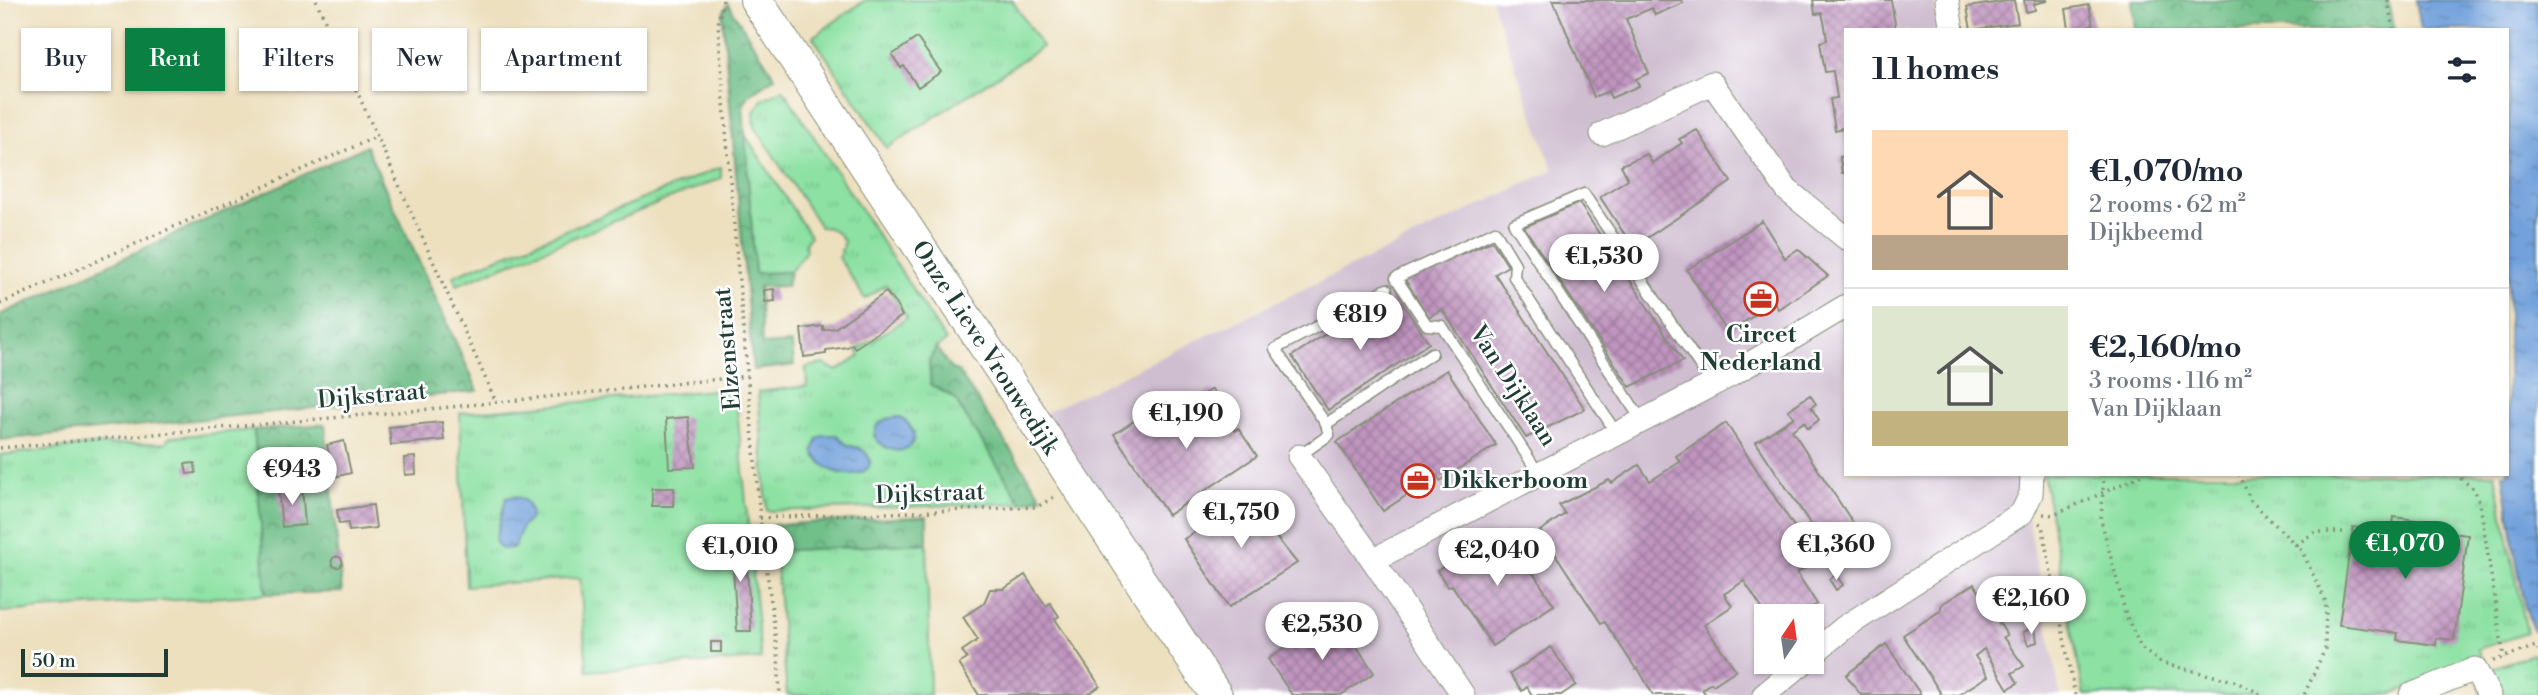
<!DOCTYPE html>
<meta charset="utf-8">
<style>
:root{--surface:#fff;--page:#f2f2f3;--text:#1f2937;--muted:#747a83;--line:#e0e1e3;--accent:#0b8043}
body{margin:0;font-family:"Libre Bodoni",serif;background:var(--page);color:var(--text);height:100vh;display:flex;flex-direction:column;font-size:26px;white-space:nowrap}
*{box-sizing:border-box;margin:0}
p{font-size:23px;color:var(--muted)}
.icon{flex:none;width:38px;height:38px;fill:none;stroke:currentColor;stroke-width:2;stroke-linecap:round;stroke-linejoin:round}
.map{position:relative;flex:1;overflow:hidden}
.sheet{position:absolute;left:1844px;top:28px;width:665px;height:448px;display:flex;flex-direction:column;background:var(--surface);border-radius:0px;box-shadow:0 2px 5px #0004}
.sheet>*{flex:none}
.hud{position:absolute;left:21px;top:28px;width:665px;height:63px;display:flex;gap:14px}
.needle{width:46px;rotate:13deg}
.controls{position:absolute;left:1754px;top:604px;display:grid;gap:14px}
.controls a{display:grid;place-items:center;width:70px;height:70px;border-radius:0px;background:var(--surface);box-shadow:0 2px 5px #0004;font-size:35px}
.scale{position:absolute;left:21px;bottom:18px;width:147px;box-sizing:border-box;padding-left:7px;border:4px solid #1f3d34;border-top:0;font-size:19px;line-height:24px;white-space:nowrap;color:#1f3d34;-webkit-text-stroke:5px #fff;paint-order:stroke}
.price{position:absolute;translate:-50% -60px;padding:0 16px;border-radius:24px;background:#fff;color:#222;font-size:23px;line-height:46px;filter:drop-shadow(0 2px 4px #0008)}
.price::after{content:'';position:absolute;left:50%;top:42px;width:21px;height:16px;margin-left:-10px;background:inherit;clip-path:polygon(0 0,100% 0,50% 100%)}
.price.current{background:var(--accent);color:#fff}
ul{padding:0;list-style:none}
li{display:flex;align-items:center;gap:21px;height:175px;padding:0 28px}
li+li{border-top:2px solid var(--line)}
li span{display:grid;place-items:center;flex:none;width:196px;height:140px;border-radius:0px;color:#555}
li>.icon{margin-inline-start:auto}
span .icon{width:84px;height:84px;fill:#fffc;stroke-width:1}
li b{font-size:30px}
h2{display:flex;justify-content:space-between;align-items:center;height:84px;padding:0 28px;font-size:30px}
.tag{padding:0 24px;border-radius:0px;background:var(--surface);box-shadow:0 2px 5px #0004;font-size:24px;line-height:63px}
.tag.current{background:var(--accent);color:#fff}
.map>svg:first-child{display:block}
.industrial{fill:#cfbdd0;fill-rule:evenodd}
.grass{fill:url(#grass-tufts);stroke:#568f6c;stroke-width:2;fill-rule:evenodd}
.forest{fill:url(#forest-crowns);stroke:#487e5e;stroke-width:2}
.water{fill:url(#water-ripples);stroke:#486f88;stroke-width:2}
.building{fill:url(#building-cross-hatch)}
.lines{fill:none;stroke-linecap:round;stroke-linejoin:round}
.lane-casing{stroke:#868e7a;stroke-width:13}
.street-casing{stroke:#868e7a;stroke-width:25}
.secondary-casing{stroke:#868e7a;stroke-width:34}
.path{stroke:#868e7a;stroke-width:3.5;stroke-dasharray:2 5;stroke-linecap:butt}
.lane{stroke:#fff;stroke-width:10}
.street{stroke:#fff;stroke-width:23}
.secondary{stroke:#fff;stroke-width:32}
.labels{text-anchor:middle;dominant-baseline:central;stroke-width:5;stroke-linejoin:round;paint-order:stroke}
.poi-label{font-size:24px;font-weight:bold;fill:#1f3d34;stroke:#fff}
.street-label{font-size:24px;fill:#1f3d34;stroke:#fff}
</style>
<div class="map">
<svg width="2538" height="695" viewBox="0 0 2538 695">
<defs>
<pattern id="grass-tufts" width="24" height="20" patternUnits="userSpaceOnUse" patternTransform="scale(1.75)"><rect width="24" height="20" fill="#8ce1a3"/><path d="M3 7l-1-3M5 7V3M7 7l1-3M15 17l-1-3M17 17v-4M19 17l1-3" fill="none" stroke="#78c28d"/></pattern>
<pattern id="forest-crowns" width="20" height="18" patternUnits="userSpaceOnUse" patternTransform="scale(1.75)"><rect width="20" height="18" fill="#71bf89"/><path d="M2 6a3 3 0 1 1 6 0M12 15a3 3 0 1 1 6 0" fill="none" stroke="#5c9c71"/></pattern>
<pattern id="water-ripples" width="26" height="14" patternUnits="userSpaceOnUse" patternTransform="scale(1.75)"><rect width="26" height="14" fill="#72a1db"/><path d="M2 4q2-2 4 0t4 0M15 11q2-2 4 0t4 0" fill="none" stroke="#5d84b2"/></pattern>
<pattern id="building-cross-hatch" width="8" height="8" patternUnits="userSpaceOnUse" patternTransform="scale(1.75)"><rect width="8" height="8" fill="#c195c0"/><path d="M0 0l8 8M0 8l8-8" fill="none" stroke="#9c7b9d"/></pattern>
</defs>
<rect width="100%" height="100%" fill="#fff"/>
<filter id="ink" filterUnits="userSpaceOnUse"><feTurbulence type="fractalNoise" baseFrequency=".0143" numOctaves="2"/><feDisplacementMap in="SourceGraphic" scale="14" xChannelSelector="R" yChannelSelector="G"/><feConvolveMatrix kernelMatrix="1 2 1 2 8 2 1 2 1" color-interpolation-filters="sRGB"/></filter>
<filter id="wash" filterUnits="userSpaceOnUse"><feTurbulence type="fractalNoise" baseFrequency=".00686" numOctaves="4" result="noise"/><feDisplacementMap in="SourceGraphic" scale="28" xChannelSelector="R" yChannelSelector="G"/><feGaussianBlur stdDeviation="1.57" result="paint"/><feColorMatrix in="noise" values="0 0 0 0 0 0 0 0 0 0 0 0 0 0 0 0 0 1.4 0 .05"/><feComposite in="paint" operator="in"/></filter>
<g filter="url(#wash)">
<rect width="100%" height="100%" fill="#ede0bf"/>
<path class="industrial" d="M 1491,0 L 1934,0 L 1940,30 L 1846,30 L 1846,474 L 2020,474 L 2060,695 L 1205,695 L 1032,419 L 1553,170 ZM 1766,616 L 1811,616 L 1811,662 L 1766,662 Z"/>
<g class="grass">
<polygon points="865,0 1012,0 1042,47 887,148 813,37"/>
<path d="M 783,89 L 946,341 C 926,353 929,364 931,385 L 953,397 L 1022,503 L 767,511 L 758,392 L 807,386 L 806,367 L 824,364 L 837,371 L 860,356 L 857,350 L 907,318 L 886,285 L 865,299 L 839,258 L 844,241 C 837,231 832,227 820,227 L 755,127 L 754,112 L 762,100 ZM 900,417 L 908,423 L 914,432 L 874,436 L 877,425 L 886,419 ZM 847,445 L 860,448 L 831,470 L 816,457 Z"/>
<polygon points="744,133 810,236 805,244 806,251 790,272 755,274"/>
<polygon points="721,167 721,178 457,285 453,276"/>
<polygon points="735,388 761,659 587,671 580,578 466,586 460,413"/>
<polygon points="254,430 266,594 0,612 0,455 93,445 165,443 170,437"/>
<polygon points="2043,474 2495,474 2527,633 2478,649 2482,658 2389,695 2084,695"/>
<polygon points="927,543 930,695 787,695 775,551"/>
<polygon points="2532,654 2538,664 2538,695 2498,695 2487,670"/>
</g>
<g class="forest">
<polygon points="2132,0 2387,0 2395,30 2135,30"/>
<polygon points="728,4 775,77 749,95 743,106 755,273 790,272 787,286 759,287 762,345 792,343 794,365 753,370 723,22 723,13"/>
<polygon points="366,146 478,391 0,440 0,315"/>
<polygon points="936,347 951,369 958,371 1042,497 1022,503 953,397 931,385 929,362"/>
<polygon points="325,424 342,592 266,594 254,430"/>
<polygon points="927,516 927,543 775,551 772,525"/>
</g>
<g class="water">
<polygon points="2416,0 2538,0 2538,634 2533,631 2525,606 2515,553 2503,474 2508,474 2508,30 2421,30"/>
<path d="M 900,417 C 935,442 895,467 874,436 L 877,425 L 886,419 Z"/>
<path d="M 824,435 L 837,435 C 841,439 844,443 849,446 C 855,448 860,447 865,452 C 887,475 831,488 813,451 L 818,438 Z"/>
<path d="M 514,496 C 526,499 530,504 531,517 L 522,527 L 514,548 L 501,549 L 495,541 L 506,498 Z"/>
</g>
<g id="blocks">
<g class="building">
<polygon points="1553,0 1682,0 1683,3 1655,15 1652,8 1626,19 1649,73 1636,79 1639,86 1611,98 1608,91 1594,97"/>
<polygon points="1813,0 1891,0 1896,30 1846,30 1846,142 1843,128 1835,130 1830,99 1837,98 1833,71 1825,72 1820,42 1827,40 1825,26 1822,13 1815,14"/>
<polygon points="2014,0 2018,23 1971,30 1967,7"/>
<polygon points="2024,0 2047,0 2047,1 2034,4 2035,10 2026,12"/>
<polygon points="2089,5 2093,25 2069,29 2066,9"/>
<polygon points="917,38 941,72 918,87 904,66 901,68 892,55"/>
<polygon points="1697,130 1731,182 1633,247 1600,197 1628,179 1621,165 1647,154 1652,163 1682,143 1679,139"/>
<polygon points="1846,156 1846,173 1842,173 1840,157"/>
<polygon points="1579,203 1683,361 1630,387 1524,227"/>
<polygon points="1762,221 1785,258 1798,249 1828,276 1778,309 1774,302 1728,333 1687,270"/>
<polygon points="1492,241 1508,266 1495,274 1585,409 1526,438 1442,309 1429,317 1404,278"/>
<polygon points="774,289 775,301 765,302 764,290"/>
<polygon points="886,292 897,305 902,316 855,348 852,344 847,347 826,350 826,354 804,357 801,329 823,326 823,330 835,328"/>
<polygon points="1398,297 1429,343 1328,410 1292,356 1350,318 1352,320 1366,311 1368,313 1382,303 1384,306"/>
<polygon points="1447,370 1496,445 1440,481 1437,475 1383,511 1337,442"/>
<polygon points="1212,389 1230,417 1227,419 1235,431 1238,428 1257,456 1168,515 1114,434 1142,416 1150,429"/>
<polygon points="1810,395 1816,404 1811,407 1819,420 1808,428 1804,422 1792,430 1859,532 1829,552 1756,442 1794,417 1788,410"/>
<polygon points="688,417 695,467 669,468 666,419"/>
<polygon points="442,422 444,440 391,445 389,427"/>
<polygon points="1726,423 1816,560 1797,573 1817,604 1798,616 1767,616 1744,581 1724,594 1732,606 1704,625 1736,670 1713,685 1711,683 1702,689 1706,695 1653,695 1638,668 1636,669 1604,621 1601,623 1540,531 1565,514 1559,505 1609,480 1612,483 1639,465 1650,481 1680,462 1676,456"/>
<polygon points="344,441 351,473 334,477 327,445"/>
<polygon points="415,457 416,474 405,475 404,458"/>
<polygon points="195,463 196,473 187,474 185,464"/>
<polygon points="302,487 305,525 282,527 278,489"/>
<polygon points="652,488 674,488 673,506 652,506"/>
<polygon points="1252,495 1261,508 1265,505 1275,519 1270,522 1279,535 1276,537 1297,563 1229,607 1184,539"/>
<polygon points="1217,500 1224,510 1211,519 1205,509"/>
<polygon points="373,505 376,528 349,531 348,523 339,524 337,510"/>
<polygon points="2394,517 2438,523 2437,531 2468,535 2454,640 2436,638 2436,645 2397,640 2398,633 2339,625 2353,527 2392,532"/>
<polygon points="1506,532 1554,605 1492,646 1452,585 1448,587 1437,571 1468,550 1471,555"/>
<polygon points="734,537 735,551 746,551 751,631 737,631 732,552 722,552 721,538"/>
<circle cx="337" cy="562" r="5.5"/>
<polygon points="1025,575 1046,606 1050,603 1059,616 1055,619 1100,686 1087,695 979,695 959,664 967,659 962,651 978,640 963,617 984,603 990,589 1004,589"/>
<polygon points="1836,575 1843,585 1836,590 1829,579"/>
<polygon points="1974,584 2007,635 2003,637 2024,666 2012,673 2018,683 2008,689 1984,649 1975,656 1988,676 1958,695 1942,695 1903,635 1940,611 1942,604"/>
<polygon points="1339,612 1337,616 1374,673 1341,695 1292,695 1268,659"/>
<polygon points="2035,627 2037,642 2028,645 2023,632"/>
<rect x="711" y="642" width="10" height="10"/>
<polygon points="1886,644 1921,695 1861,695 1846,675"/>
<polygon points="1551,647 1576,685 1561,695 1532,695 1527,687 1522,691 1510,674"/>
</g>
</g>
</g>
<g filter="url(#ink)">
<use href="#blocks" fill-opacity="0" stroke="#868e7a" stroke-width="2"/>
<g class="lines">
<defs>
<g id="lane">
<polyline points="1642,421 1514,224 1584,194 1713,385"/>
<polyline points="1326,424 1432,353"/>
<polyline points="1299,456 1329,435 1326,424 1275,349 1387,289"/>
<polyline points="1539,474 1442,326 1427,325 1396,278 1495,231 1515,264 1514,277 1617,434"/>
</g>
<g id="street">
<polyline points="1947,0 1952,30"/>
<polyline points="1602,134 1712,83 1787,190 1846,238"/>
<polyline points="1299,456 1373,560 1463,695"/>
<polyline points="1373,560 1731,375 1846,306"/>
<polyline points="1811,655 1845,627 2022,513 2031,494 2032,474"/>
<polyline points="1764,695 1804,662"/>
<polyline points="2411,695 2475,669 2489,695"/>
</g>
<polyline id="secondary" points="756,0 1216,695"/>
</defs>
<use href="#lane" class="lane-casing"/>
<use href="#street" class="street-casing"/>
<use href="#secondary" class="secondary-casing"/>
<g class="path">
<polyline points="316,0 496,402"/>
<polyline points="723,0 718,24 729,168 760,518 778,656 780,695"/>
<polyline points="2388,0 2393,30"/>
<polyline points="0,304 378,136"/>
<polyline points="0,448 441,408 748,376"/>
<polyline points="2104,474 2101,520 2126,615 2141,648 2161,663 2234,681 2263,695"/>
<polyline points="2239,474 2251,501 2302,551 2326,602 2325,649 2304,695"/>
<polyline points="2455,474 2474,489 2480,504 2504,658"/>
<polyline points="2043,514 2054,515 2144,474"/>
<polyline points="760,518 1037,507 1056,496"/>
<polyline points="2039,523 2042,525 2075,695"/>
<polyline points="2296,545 2315,532 2348,532"/>
<polyline points="2493,661 2536,646 2538,650"/>
</g>
<use href="#lane" class="lane"/>
<use href="#street" class="street"/>
<use href="#secondary" class="secondary"/>
</g>
</g>
<defs>
<symbol id="office-ring" viewBox="-11 -11 22 22"><circle r="9.5" fill="#fff" stroke="#c8321e" stroke-width="1.5"/><path d="M-6-3h4V-5.5h4V-3h4V5H-6ZM-1-4.5V-3h2v-1.5ZM-6 0V1H6V0Z" fill="#c8321e"/></symbol>
</defs>
<g fill-rule="evenodd">
<use href="#office-ring" x="1742" y="280" width="38" height="38"/>
<use href="#office-ring" x="1399" y="462" width="38" height="38"/>
</g>
<g class="labels">
<g class="poi-label">
<text x="1761" y="335">Circet<tspan x="1761" dy="28">Nederland</tspan></text>
<text x="1442" y="481" text-anchor="start">Dikkerboom</text>
</g>
<g class="street-label">
<text transform="translate(985 348) rotate(57)">Onze Lieve Vrouwedijk</text>
<text transform="translate(728 349) rotate(-95)">Elzenstraat</text>
<text transform="translate(1513 386) rotate(57)">Van Dijklaan</text>
<text transform="translate(372 396) rotate(-5)">Dijkstraat</text>
<text transform="translate(930 494) rotate(-2)">Dijkstraat</text>
</g>
</g>
</svg>
<div class="controls">
<a><svg class="needle" viewBox="-14 -14 28 28"><path d="M0-13l5 13h-10z" fill="#e53935"/><path d="M0 13l5-13h-10z" fill="#747a83"/></svg></a>
</div>
<div class="scale">50 m</div>
<b class="price" style="left:1604px;top:294px">€1,530</b>
<b class="price" style="left:1360px;top:352px">€819</b>
<b class="price" style="left:1186px;top:451px">€1,190</b>
<b class="price" style="left:292px;top:507px">€943</b>
<b class="price" style="left:1241px;top:550px">€1,750</b>
<b class="price current" style="left:2405px;top:581px">€1,070</b>
<b class="price" style="left:1836px;top:582px">€1,360</b>
<b class="price" style="left:740px;top:584px">€1,010</b>
<b class="price" style="left:1497px;top:588px">€2,040</b>
<b class="price" style="left:2031px;top:636px">€2,160</b>
<b class="price" style="left:1322px;top:662px">€2,530</b>
<div class="hud">
<a class="tag">Buy</a>
<a class="tag current">Rent</a>
<a class="tag">Filters</a>
<a class="tag">New</a>
<a class="tag">Apartment</a>
</div>
<section class="sheet">
<h2>11 homes<svg class="icon" aria-label="filters" viewBox="0 0 24 24"><path d="M4 7h16M4 17h16"/><circle cx="9" cy="7" r="2"/><circle cx="15" cy="17" r="2"/></svg></h2>
<ul>
<li><span style="background:linear-gradient(#ffd9b3 75%,#b9a48a 0)"><svg class="icon" aria-label="home" viewBox="0 0 24 24"><path d="M3 11l9-7 9 7M6 9v11h12V9"/></svg></span><div><b>€1,070/mo</b><p>2 rooms · 62 m²</p><p>Dijkbeemd</p></div></li>
<li><span style="background:linear-gradient(#dfe7d0 75%,#c2b280 0)"><svg class="icon" aria-label="home" viewBox="0 0 24 24"><path d="M3 11l9-7 9 7M6 9v11h12V9"/></svg></span><div><b>€2,160/mo</b><p>3 rooms · 116 m²</p><p>Van Dijklaan</p></div></li>
</ul>
</section>
</div>
